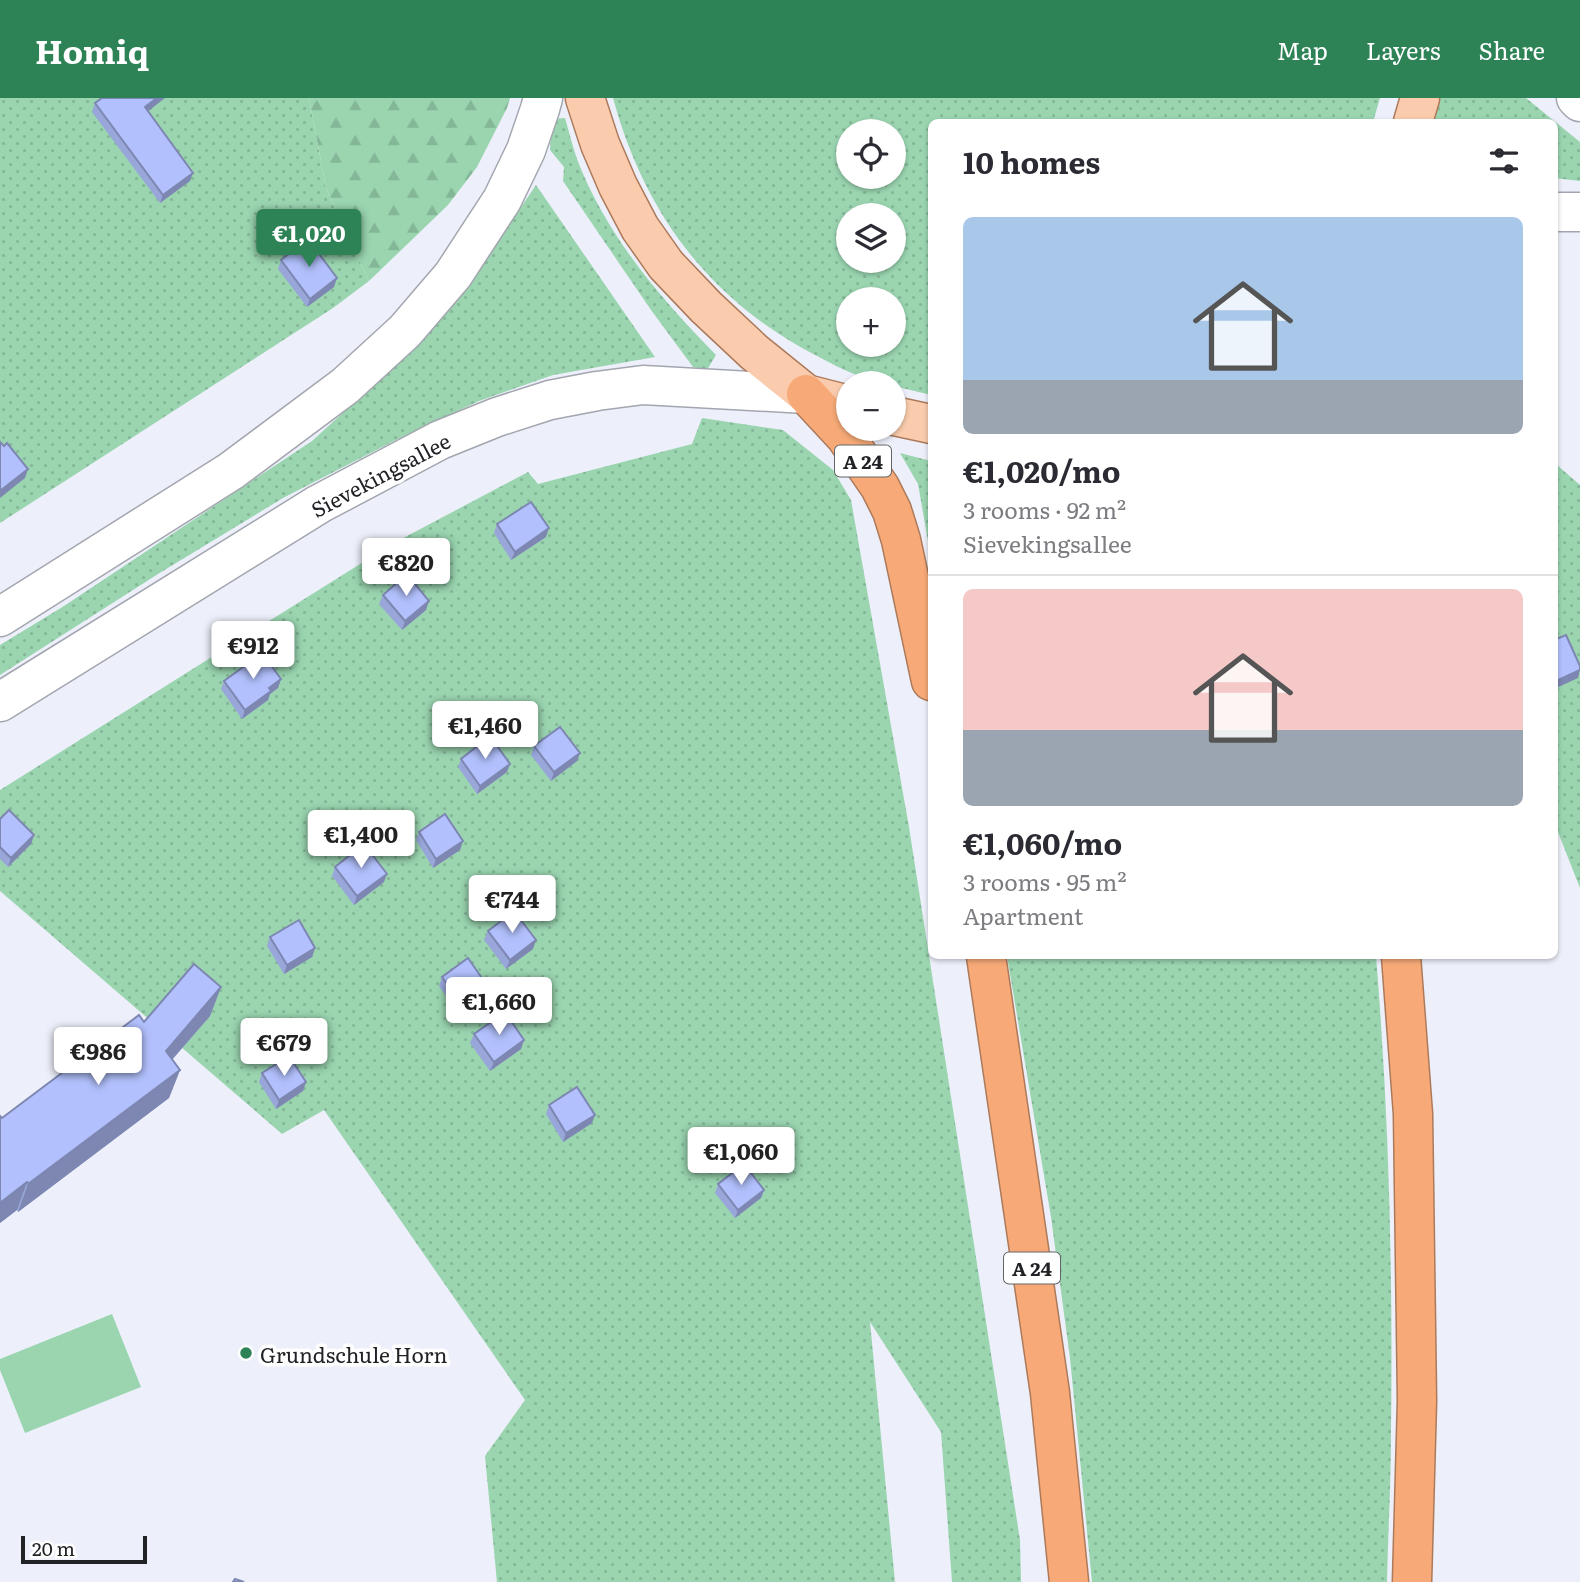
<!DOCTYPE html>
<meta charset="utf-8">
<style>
:root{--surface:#fff;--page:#f2f2f3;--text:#2b2b33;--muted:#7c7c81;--line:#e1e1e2;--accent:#2d8256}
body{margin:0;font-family:Literata,serif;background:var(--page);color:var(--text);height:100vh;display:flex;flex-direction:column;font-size:26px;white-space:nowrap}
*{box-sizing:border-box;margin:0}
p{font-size:23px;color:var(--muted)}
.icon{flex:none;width:38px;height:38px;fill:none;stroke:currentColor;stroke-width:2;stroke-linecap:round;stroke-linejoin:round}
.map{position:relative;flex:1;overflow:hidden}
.sheet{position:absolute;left:928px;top:21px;width:630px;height:840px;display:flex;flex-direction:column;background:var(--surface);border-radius:10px;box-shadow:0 2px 5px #0004}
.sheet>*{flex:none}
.buttons{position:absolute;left:836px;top:21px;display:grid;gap:14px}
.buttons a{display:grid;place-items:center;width:70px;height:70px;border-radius:50%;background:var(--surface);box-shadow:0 2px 5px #0004;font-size:35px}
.scale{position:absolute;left:21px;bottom:18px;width:126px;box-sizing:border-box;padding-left:7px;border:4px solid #212226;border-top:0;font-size:19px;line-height:24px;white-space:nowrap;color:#212226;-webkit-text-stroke:5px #fff;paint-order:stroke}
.price{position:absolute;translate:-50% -60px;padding:0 16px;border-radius:7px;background:#fff;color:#222;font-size:23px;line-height:46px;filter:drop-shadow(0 2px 4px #0008)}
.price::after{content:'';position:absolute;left:50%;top:42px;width:21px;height:16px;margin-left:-10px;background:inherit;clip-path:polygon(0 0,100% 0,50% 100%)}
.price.current{background:var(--accent);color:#fff}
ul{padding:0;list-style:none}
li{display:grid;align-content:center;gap:14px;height:371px;padding:0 35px}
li+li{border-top:2px solid var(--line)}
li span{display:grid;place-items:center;height:217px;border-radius:10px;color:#555}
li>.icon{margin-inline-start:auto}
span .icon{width:126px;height:126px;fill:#fffc;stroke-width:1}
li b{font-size:30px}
h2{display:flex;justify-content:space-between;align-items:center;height:84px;padding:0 35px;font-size:30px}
header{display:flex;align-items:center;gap:42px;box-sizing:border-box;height:98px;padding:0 35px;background:var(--accent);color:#fff}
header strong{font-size:33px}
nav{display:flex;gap:38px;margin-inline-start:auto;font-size:24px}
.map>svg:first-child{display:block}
.green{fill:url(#green-dots);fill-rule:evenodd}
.forest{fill:url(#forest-firs)}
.pitch{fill:#9ad5b0}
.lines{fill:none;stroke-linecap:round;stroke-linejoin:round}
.secondary-casing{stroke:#a3a6af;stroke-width:41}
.primary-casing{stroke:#ac7a5b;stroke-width:41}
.highway-casing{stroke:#ac7a5b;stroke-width:41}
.secondary{stroke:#fff;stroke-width:38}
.primary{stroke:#faccad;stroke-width:38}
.highway{stroke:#f7aa77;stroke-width:38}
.wall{fill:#99a6da}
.shaded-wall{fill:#7d87b1}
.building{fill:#b2c1fd;stroke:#7d87b1;stroke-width:2}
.poi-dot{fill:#2d8256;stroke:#fff;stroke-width:2.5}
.labels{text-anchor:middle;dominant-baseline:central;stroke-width:7;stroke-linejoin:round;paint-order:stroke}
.shield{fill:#fff;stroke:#646467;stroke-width:2}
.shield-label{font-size:19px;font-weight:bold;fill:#212226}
.street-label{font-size:21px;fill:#212226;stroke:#fff}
.poi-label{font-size:21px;fill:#212226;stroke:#fff;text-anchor:start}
</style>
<header>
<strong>Homiq</strong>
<nav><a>Map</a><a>Layers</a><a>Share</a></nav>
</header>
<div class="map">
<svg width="1580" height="1484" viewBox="0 0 1580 1484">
<defs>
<pattern id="green-dots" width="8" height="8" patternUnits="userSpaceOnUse" patternTransform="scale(1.75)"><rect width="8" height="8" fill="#9ad5b0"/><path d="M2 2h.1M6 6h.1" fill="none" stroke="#84b797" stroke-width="1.8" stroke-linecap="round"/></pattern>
<pattern id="forest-firs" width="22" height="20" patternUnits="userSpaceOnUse" patternTransform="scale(1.75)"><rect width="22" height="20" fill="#9ad5b0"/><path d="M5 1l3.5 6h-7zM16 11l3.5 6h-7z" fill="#84b797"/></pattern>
</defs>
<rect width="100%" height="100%" fill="#edf0fa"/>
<g class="green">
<polygon points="0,0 309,0 326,90 369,183 333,210 0,425"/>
<path d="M 613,0 L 1380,0 L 1373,24 L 931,24 L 931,297 L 894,288 L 894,285 C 869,285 841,271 819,259 C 711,204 645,117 613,0 ZM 849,33 L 894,33 L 894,79 L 849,79 ZM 849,117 L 894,117 L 894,163 L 849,163 ZM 849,201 L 894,201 L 894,247 L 849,247 Z"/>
<polygon points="1430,0 1526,0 1580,44 1580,83 1554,80 1554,24 1424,24"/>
<path d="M 565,20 C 569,33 572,47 577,61 C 606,137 660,200 716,257 L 707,272 L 693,269 L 651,212 L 563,83 L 564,69 L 550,52 L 552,21 Z"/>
<polygon points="536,87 655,259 553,277 479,303 394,343 283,400 158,476 0,577 0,547 64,508 312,343 424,241 458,198 496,146"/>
<polygon points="702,320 783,332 833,372 851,402 909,729 1020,1442 1021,1484 952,1484 941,1334 870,1224 895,1484 497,1484 485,1358 525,1302 324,1012 282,1036 0,793 0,692 392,446 528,374 538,386 692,346"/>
<polygon points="900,355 931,363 931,460 918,386"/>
<polygon points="1557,367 1580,387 1580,790 1554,724 1554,370"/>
<path d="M 1007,858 L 1376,858 C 1389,1016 1393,1176 1391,1335 C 1391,1385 1388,1434 1387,1484 L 1092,1484 L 1070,1260 L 1051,1119 Z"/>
</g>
<polygon class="forest" points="309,0 510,0 507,10 477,69 448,107 369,183 326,90"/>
<polygon class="pitch" points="112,1216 141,1289 25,1335 0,1272 0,1261"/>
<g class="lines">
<defs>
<g id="secondary">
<polyline points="1576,0 1580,4"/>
<polyline points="1554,114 1580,114"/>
<polyline points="0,519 231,373 345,288 405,233 453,177 502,102 526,52 540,11 543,0"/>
<polyline points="0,604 319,406 440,342 497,319 550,302 597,293 643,287 806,296"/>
</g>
<g id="primary">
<polyline points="585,0 600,46 618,88 640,130 666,167 706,209 754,254 806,296 849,307"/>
<polyline points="1413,24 1420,0"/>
<polyline points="894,318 931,326"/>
</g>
<g id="highway">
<polyline points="806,296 845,338 880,389 892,413 901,442 931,583"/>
<polyline points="986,858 1050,1295 1069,1484"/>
<polyline points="1401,858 1413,1016 1417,1303 1412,1484"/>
</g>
</defs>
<use href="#secondary" class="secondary-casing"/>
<use href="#primary" class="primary-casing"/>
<use href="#highway" class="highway-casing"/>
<use href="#secondary" class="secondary"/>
<use href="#primary" class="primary"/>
<use href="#highway" class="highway"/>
</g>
<g class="wall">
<polygon points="95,5 148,13 190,83 160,105 92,14"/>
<polygon points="281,162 334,189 307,209 278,171"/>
<polygon points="497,426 546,439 511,462 494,435"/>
<polygon points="383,497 426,512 402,532 379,506"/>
<polygon points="281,581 278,590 270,596 268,602 242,621 221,591 224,583"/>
<polygon points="534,648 580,655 577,663 551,683 531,657"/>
<polygon points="461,661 507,674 477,696 458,669"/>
<polygon points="0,721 34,737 31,746 8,769 0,761"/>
<polygon points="419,734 460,752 433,770 416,742"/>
<polygon points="335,769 384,784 354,807 332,778"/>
<polygon points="488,833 533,851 506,871 484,842"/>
<polygon points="270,839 315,850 312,859 284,876 267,848"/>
<polygon points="442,879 483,895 457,913 439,888"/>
<polygon points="221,889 210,918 172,962 180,972 169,1000 18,1114 17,1112 0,1125 0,1018 2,1020"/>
<polygon points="474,936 524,942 521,951 490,973 470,945"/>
<polygon points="262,975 306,984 303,993 276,1011 259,984"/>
<polygon points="549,1007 592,1025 563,1044 546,1016"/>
<polygon points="718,1086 764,1092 761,1100 735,1120 715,1095"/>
</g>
<g class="shaded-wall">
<polygon points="157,0 165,0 142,18 145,9"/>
<polygon points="193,75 190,83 160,105 163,97"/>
<polygon points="337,180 334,189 307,209 310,201"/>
<polygon points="28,371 25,380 0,400 0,393"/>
<polygon points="549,430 546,439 511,462 515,454"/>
<polygon points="429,503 426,512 402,532 405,523"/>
<polygon points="1580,572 1578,580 1554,591 1554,584"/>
<polygon points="281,581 278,590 270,596 268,602 242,621 245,612 269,590"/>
<polygon points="580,655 577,663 551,683 554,674"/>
<polygon points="510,666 507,674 477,696 480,688"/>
<polygon points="34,737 31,746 8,769 11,760"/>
<polygon points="463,743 460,752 433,770 436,761"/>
<polygon points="387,776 384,784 354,807 357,798"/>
<polygon points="536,842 533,851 506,871 510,862"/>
<polygon points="315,850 312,859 284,876 287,867"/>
<polygon points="486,886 483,895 457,913 461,905"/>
<polygon points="221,889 210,918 155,981 166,953"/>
<polygon points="524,942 521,951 490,973 494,964"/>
<polygon points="180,972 169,1000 18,1114 28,1086"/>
<polygon points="306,984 303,993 276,1011 279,1002"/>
<polygon points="595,1017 592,1025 563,1044 566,1035"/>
<polygon points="27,1084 17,1112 0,1125 0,1105"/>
<polygon points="764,1092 761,1100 735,1120 738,1112"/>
</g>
<g class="building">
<polygon points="102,0 157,0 145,9 193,75 163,97 95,5"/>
<polygon points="308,141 337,180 310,201 281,162"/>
<polygon points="0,344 4,348 7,345 28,371 0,393"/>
<polygon points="531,404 549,430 515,454 497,426"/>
<polygon points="407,476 429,503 405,523 383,497"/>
<polygon points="1566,537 1580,568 1580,572 1554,584 1554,542"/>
<polygon points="262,555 281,581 269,590 271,593 245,612 224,583"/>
<polygon points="560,629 580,655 554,674 534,648"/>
<polygon points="490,638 510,666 480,688 461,661"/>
<polygon points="9,712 34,737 11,760 0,749 0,721"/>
<polygon points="445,716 463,743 436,761 419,734"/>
<polygon points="364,746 387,776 357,798 335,769"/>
<polygon points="514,813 536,842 510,862 488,833"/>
<polygon points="299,822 315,850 287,867 270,839"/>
<polygon points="468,860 486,886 461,905 442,879"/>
<polygon points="194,866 221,889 166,953 180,972 28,1086 27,1084 0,1105 0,1018 2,1020 139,917 144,924"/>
<polygon points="505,914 524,942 494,964 474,936"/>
<polygon points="289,958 306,984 279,1002 262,975"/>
<polygon points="577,989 595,1017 566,1035 549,1007"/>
<polygon points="744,1066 764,1092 738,1112 718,1086"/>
<polygon points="235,1481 244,1484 233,1484"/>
</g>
<circle class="poi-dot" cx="246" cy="1255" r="7"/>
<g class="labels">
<g class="shield">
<rect x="835" y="347.5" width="56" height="31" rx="5"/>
<rect x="1004" y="1154.5" width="56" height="31" rx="5"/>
</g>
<g class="shield-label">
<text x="863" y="363">A 24</text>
<text x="1032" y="1170">A 24</text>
</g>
<g class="street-label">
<text transform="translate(380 376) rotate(-28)">Sievekingsallee</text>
</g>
<g class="poi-label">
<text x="260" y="1255">Grundschule Horn</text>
</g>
</g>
</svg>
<div class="buttons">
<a><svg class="icon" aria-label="locate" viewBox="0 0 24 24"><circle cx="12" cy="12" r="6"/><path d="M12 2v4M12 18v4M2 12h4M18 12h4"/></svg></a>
<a><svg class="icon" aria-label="layers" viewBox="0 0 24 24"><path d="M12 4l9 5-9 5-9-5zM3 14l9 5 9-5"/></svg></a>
<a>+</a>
<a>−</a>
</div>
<div class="scale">20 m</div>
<b class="price current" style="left:309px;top:171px">€1,020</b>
<b class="price" style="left:406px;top:500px">€820</b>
<b class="price" style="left:253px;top:583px">€912</b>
<b class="price" style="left:485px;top:663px">€1,460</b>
<b class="price" style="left:361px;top:772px">€1,400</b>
<b class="price" style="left:512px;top:837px">€744</b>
<b class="price" style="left:499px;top:939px">€1,660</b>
<b class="price" style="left:284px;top:980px">€679</b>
<b class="price" style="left:98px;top:989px">€986</b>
<b class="price" style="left:741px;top:1089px">€1,060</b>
<section class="sheet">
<h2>10 homes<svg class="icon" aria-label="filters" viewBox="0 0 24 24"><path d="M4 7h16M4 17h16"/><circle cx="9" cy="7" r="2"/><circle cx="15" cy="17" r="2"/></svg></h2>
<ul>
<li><span style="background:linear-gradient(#a9c7e8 75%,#9aa5b1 0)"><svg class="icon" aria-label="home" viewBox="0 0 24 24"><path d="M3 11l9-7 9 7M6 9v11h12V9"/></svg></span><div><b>€1,020/mo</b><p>3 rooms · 92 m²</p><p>Sievekingsallee</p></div></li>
<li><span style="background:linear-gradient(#f6c9c9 65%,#9aa5b1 0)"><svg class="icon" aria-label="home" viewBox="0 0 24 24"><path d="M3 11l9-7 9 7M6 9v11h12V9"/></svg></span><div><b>€1,060/mo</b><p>3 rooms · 95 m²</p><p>Apartment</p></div></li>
</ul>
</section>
</div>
